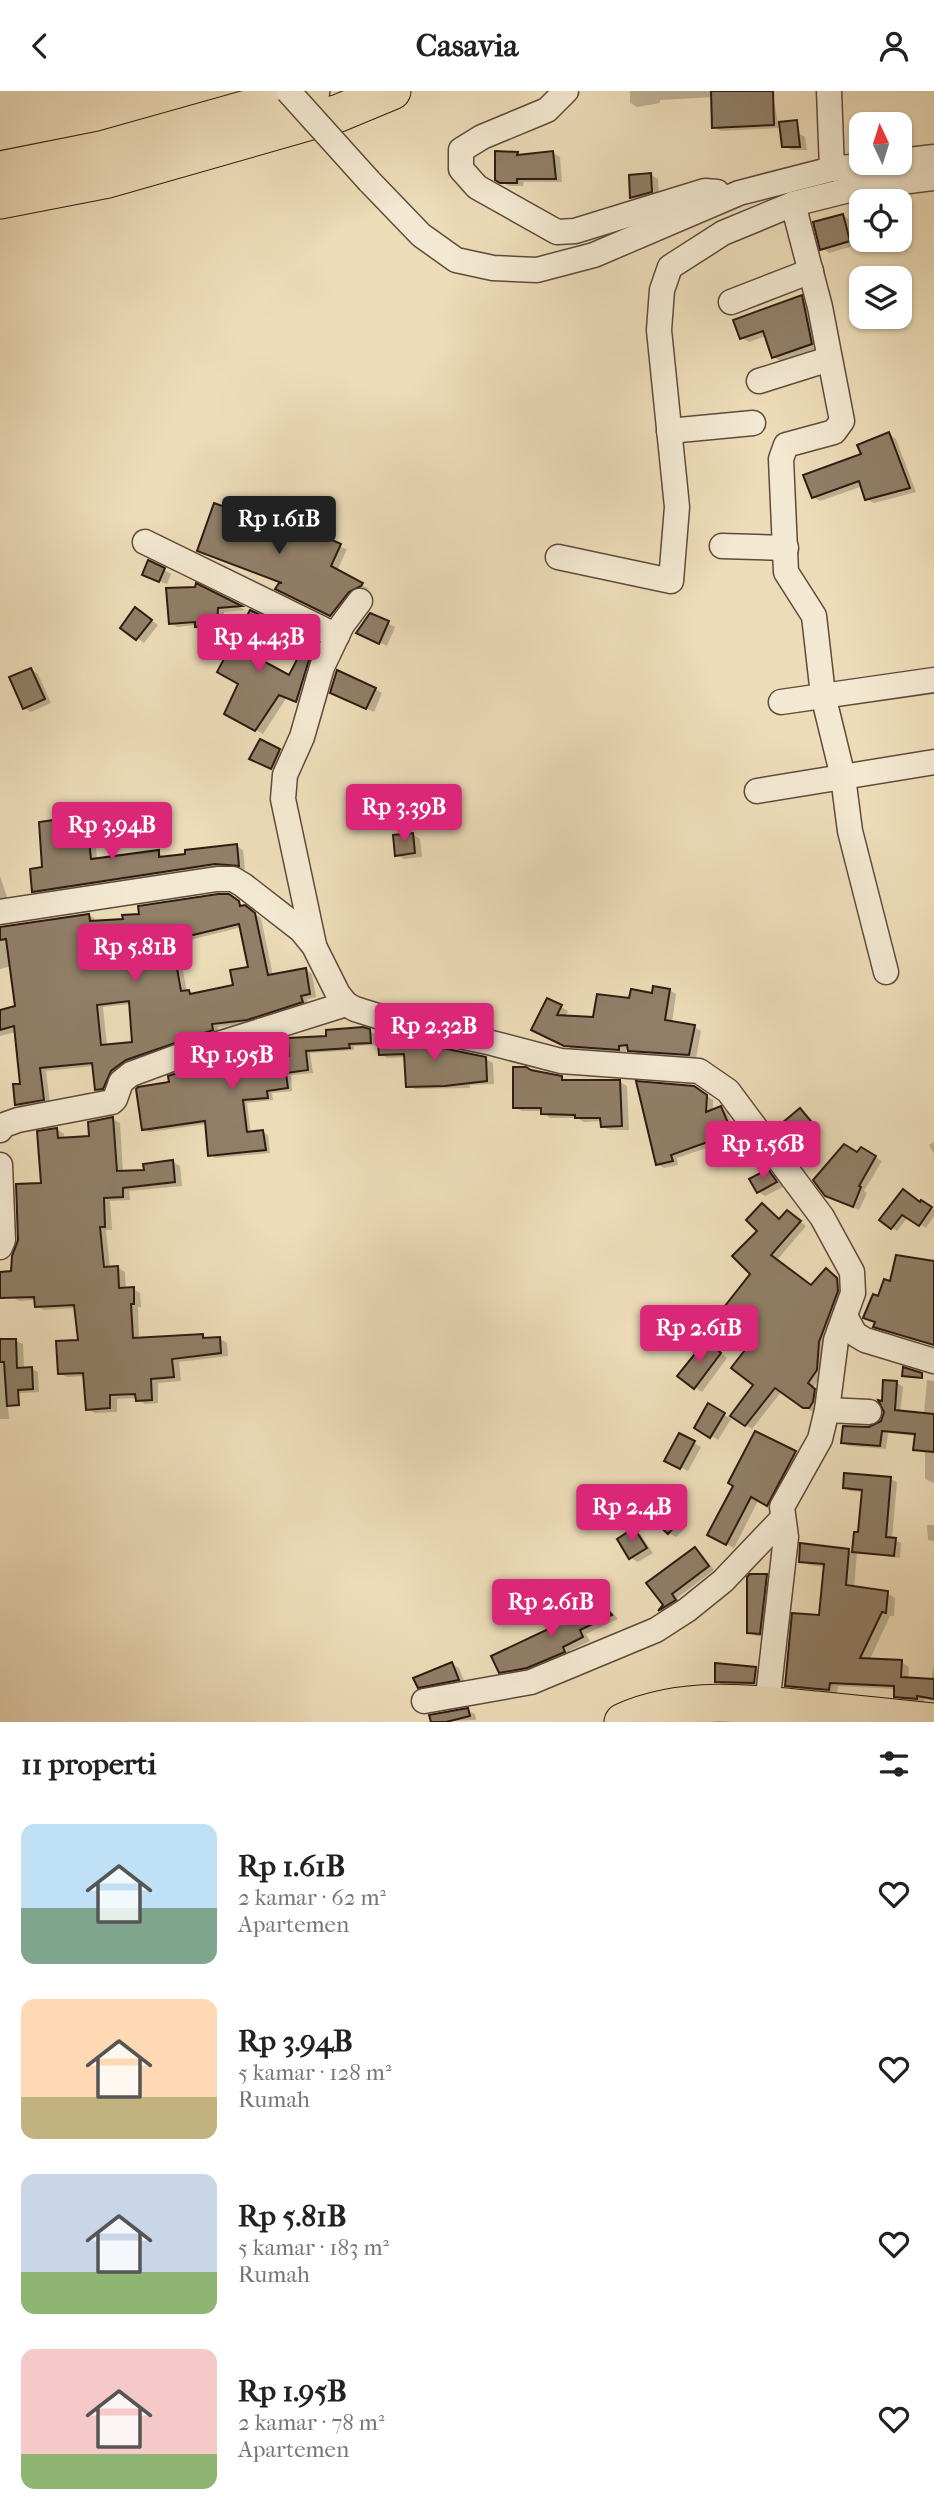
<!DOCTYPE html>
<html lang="id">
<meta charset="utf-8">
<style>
:root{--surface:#fff;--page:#f2f2f2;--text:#222;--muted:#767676;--accent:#db2777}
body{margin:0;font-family:"IM FELL French Canon",serif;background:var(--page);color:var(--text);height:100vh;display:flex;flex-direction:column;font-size:26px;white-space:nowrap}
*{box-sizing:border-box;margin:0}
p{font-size:23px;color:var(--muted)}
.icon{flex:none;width:38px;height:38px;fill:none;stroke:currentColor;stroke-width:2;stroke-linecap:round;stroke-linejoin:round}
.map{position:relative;height:1631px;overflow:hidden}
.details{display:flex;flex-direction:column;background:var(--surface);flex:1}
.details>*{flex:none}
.needle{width:46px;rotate:356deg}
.buttons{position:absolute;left:849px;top:21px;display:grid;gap:14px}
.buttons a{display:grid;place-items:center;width:63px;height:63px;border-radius:14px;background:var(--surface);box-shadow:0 2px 5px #0004;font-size:35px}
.price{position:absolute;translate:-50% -60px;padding:0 16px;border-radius:7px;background:var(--accent);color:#fff;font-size:23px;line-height:46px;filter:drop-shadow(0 2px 4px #0008)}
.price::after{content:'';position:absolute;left:50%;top:42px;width:21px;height:16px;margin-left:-10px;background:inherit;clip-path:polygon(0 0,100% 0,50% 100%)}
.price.on{background:#222;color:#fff}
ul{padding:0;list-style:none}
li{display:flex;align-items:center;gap:21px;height:175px;padding:0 21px}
li span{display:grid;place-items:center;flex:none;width:196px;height:140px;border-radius:14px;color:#555}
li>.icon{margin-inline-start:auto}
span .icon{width:84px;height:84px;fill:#fffc;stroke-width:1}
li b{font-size:30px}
h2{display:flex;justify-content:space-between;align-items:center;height:84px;padding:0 21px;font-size:30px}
header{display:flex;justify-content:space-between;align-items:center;height:91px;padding:0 21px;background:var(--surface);font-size:32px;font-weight:700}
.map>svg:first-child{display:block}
.shadow{fill:#0003;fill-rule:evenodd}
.building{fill:#917f68;stroke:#2e1b12;stroke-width:2;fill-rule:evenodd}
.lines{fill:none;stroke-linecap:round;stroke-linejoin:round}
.minor-casing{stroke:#5e4b3c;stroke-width:27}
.highway-casing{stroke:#2e1b12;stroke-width:39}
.minor{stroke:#f3e8d1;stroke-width:24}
.highway{stroke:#eddcb8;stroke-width:37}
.minor-bridge-casing{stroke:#5e4b3c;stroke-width:27;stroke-linecap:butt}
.minor-bridge{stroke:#f3e8d1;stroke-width:24}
</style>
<header><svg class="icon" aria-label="back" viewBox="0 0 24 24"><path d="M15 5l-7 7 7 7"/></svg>Casavia<svg class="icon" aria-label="person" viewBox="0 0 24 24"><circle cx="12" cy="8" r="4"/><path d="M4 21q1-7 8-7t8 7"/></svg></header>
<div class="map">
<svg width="934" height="1631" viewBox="0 0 934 1631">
<rect width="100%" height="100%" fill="#eddcb8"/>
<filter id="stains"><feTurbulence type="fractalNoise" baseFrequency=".00286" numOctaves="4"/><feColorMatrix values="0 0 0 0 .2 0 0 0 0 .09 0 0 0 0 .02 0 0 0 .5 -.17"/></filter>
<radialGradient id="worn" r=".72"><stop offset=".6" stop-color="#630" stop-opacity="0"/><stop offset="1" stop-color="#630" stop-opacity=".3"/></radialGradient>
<g class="shadow">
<polygon points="630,0 772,0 779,37 721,40 713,36 713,6 660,9 660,12 637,16 630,12"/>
<polygon points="798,42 805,46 807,59 791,59 784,55"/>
<polygon points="517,62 522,65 553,62 560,66 562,91 524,91 523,95 509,95 496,88"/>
<polygon points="651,84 658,88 659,104 639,110 632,106"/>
<polygon points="842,124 850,129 857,154 829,162 822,157"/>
<polygon points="801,206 809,210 818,257 780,270 773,265 766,245 749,251 742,247"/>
<polygon points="889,343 896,348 916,401 874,412 866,408 863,395 820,410 813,406"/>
<polygon points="279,436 347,458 337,480 369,498 361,500 338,528 278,498 281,491"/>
<polygon points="164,479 171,483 167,493 151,487"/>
<polygon points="197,495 245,519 224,521 224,539 204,539 196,534 177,536 170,532"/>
<polygon points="251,521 279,536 260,570 290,586 305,557 305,548 323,557 304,614 287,606 263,643 227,622 240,592"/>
<polygon points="142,523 158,534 144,552 122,536"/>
<polygon points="370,524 395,536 387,555 365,545"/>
<polygon points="31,579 38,583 51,612 31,621 24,617"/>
<polygon points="375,598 382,602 374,621 339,605"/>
<polygon points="260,650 286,664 278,681 252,667"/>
<polygon points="54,731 61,735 63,753 89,751 96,755 97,769 158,761 166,767 236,755 243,759 245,778 223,776 41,804 34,800 44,778"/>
<polygon points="413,744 420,748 422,766 404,768 397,764"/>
<polygon points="0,785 8,809 0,812"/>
<path d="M 229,805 L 261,827 L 273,885 L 306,879 L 312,883 L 316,906 L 307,908 L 308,914 L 254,931 L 218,936 L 218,942 L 109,1000 L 103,1002 L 96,998 L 94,975 L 46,980 L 50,1012 L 23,1017 L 16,1013 L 22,994 L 16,941 L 0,945 L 0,921 L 17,916 L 12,875 L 0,878 L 0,837 L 89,824 L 95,828 L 95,832 L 125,830 ZM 242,836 L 250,877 L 235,895 L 194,904 L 187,901 L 178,852 ZM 131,913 L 134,952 L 107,955 L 103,916 Z"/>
<polygon points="669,899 676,903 672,932 694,936 701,940 696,967 638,963 630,958 626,959 626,962 573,958 540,942 561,916 568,920 565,926 595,928 631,909"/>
<polygon points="370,940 375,943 376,954 354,955 354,959 310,962 313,982 291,984 292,1000 272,1002 273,1009 247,1012 251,1043 263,1041 268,1044 270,1062 215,1067 210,1064 207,1033 149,1041 143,1038 171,993 214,972 219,975 247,974 263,966 268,969 291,966 328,947"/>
<polygon points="417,953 486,968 493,972 494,993 470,994 470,997 415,998 408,994 406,966 387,967 381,963"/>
<polygon points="562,987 569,991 620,991 627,995 629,1039 610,1039 602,1035 602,1030 584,1031 577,1027 550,1027 542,1020 522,1020 514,1016"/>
<polygon points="701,1001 713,1009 713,1020 721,1017 727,1021 741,1053 727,1058 718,1053 677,1067 678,1074 664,1077 657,1073"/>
<polygon points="800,1019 807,1024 821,1040 797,1059 790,1055"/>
<polygon points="112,1028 120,1032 123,1082 146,1081 173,1071 180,1075 182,1095 129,1100 130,1109 110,1110 112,1139 106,1139 110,1177 118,1177 125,1181 126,1199 133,1198 140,1202 141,1216 138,1216 139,1248 202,1244 209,1248 219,1247 227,1252 228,1265 179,1271 181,1290 158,1292 158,1312 145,1313 137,1307 117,1308 117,1321 95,1322 87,1318 85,1285 67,1286 59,1282 80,1251 76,1217 44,1219 36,1215 36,1209 19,1210 12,1206 57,1038 64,1043 64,1048 91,1047"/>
<polygon points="934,1051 934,1063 929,1054"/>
<polygon points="861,1058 882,1070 864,1100 867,1102 859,1119 834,1108"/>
<polygon points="768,1080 775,1085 783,1096 765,1105 758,1101"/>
<polygon points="921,1111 934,1119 934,1125 926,1137 908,1126 897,1140 882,1129"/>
<polygon points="762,1114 780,1129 794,1125 806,1135 777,1169 812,1196 827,1179 844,1192 823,1283 813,1297 821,1303 814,1322 782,1300 752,1338 746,1334 756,1293 757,1246 752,1183"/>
<polygon points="934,1171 934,1255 876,1235 879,1207 891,1192"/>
<polygon points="0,1249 16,1250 23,1253 24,1278 31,1277 38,1281 39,1301 7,1303 9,1328 0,1328"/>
<polygon points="713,1256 727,1267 702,1301 679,1285"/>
<polygon points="927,1289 934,1290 934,1392 925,1388 925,1362 915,1358 916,1345 888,1342 886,1358 849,1355 843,1351 883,1331 897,1292 903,1296 900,1321 924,1323"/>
<polygon points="709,1315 731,1328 718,1349 696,1336"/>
<polygon points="756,1343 802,1366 775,1417 759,1408 734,1457 710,1444 735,1395"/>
<polygon points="680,1344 701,1356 688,1380 667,1369"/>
<polygon points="891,1388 897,1391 892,1448 901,1452 900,1467 857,1461 854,1497 887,1502 895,1507 894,1525 890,1525 869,1570 901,1571 909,1576 908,1588 931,1590 934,1573 934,1610 924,1608 924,1612 903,1609 895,1605 896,1598 838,1595 837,1603 794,1597 786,1593 820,1526 825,1476 809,1474 801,1470 848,1459 854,1462 856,1443 859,1443 864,1401 850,1400 844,1396"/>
<polygon points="666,1420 673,1424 684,1438 676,1446 669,1442"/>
<polygon points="927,1434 934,1434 934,1450 928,1449"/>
<polygon points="634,1439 641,1444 653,1462 638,1471 631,1467"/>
<polygon points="695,1458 701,1462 714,1479 677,1507 681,1512 665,1522 661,1520"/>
<polygon points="766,1485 773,1489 767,1546 756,1545 749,1541"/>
<polygon points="596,1508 604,1512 618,1528 586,1543 590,1550 569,1560 571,1565 535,1580 508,1585 500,1580"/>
<polygon points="452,1573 459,1577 465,1592 426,1600 419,1596"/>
<polygon points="756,1577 763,1582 761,1595 724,1595 717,1590"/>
<polygon points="467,1619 475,1623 476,1629 433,1631"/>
</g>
<g class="building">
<polygon points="711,0 773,0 774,34 712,37"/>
<polygon points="797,29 800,56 782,56 779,31"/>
<polygon points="495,60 518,61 517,64 553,60 556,88 517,88 517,92 500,92 495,89"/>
<polygon points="651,82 652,101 630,107 629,84"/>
<polygon points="843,123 850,150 820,159 813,131"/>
<polygon points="802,204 812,253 772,267 763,240 740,248 733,229"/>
<polygon points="889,341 910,397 865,409 859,390 812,407 803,384 861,363 857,354"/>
<polygon points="214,412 246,424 247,420 278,434 279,431 304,441 306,437 341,453 331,475 363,492 361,495 349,501 330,525 275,498 279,492 282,492 197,460"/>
<polygon points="148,469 165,477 159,491 142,484"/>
<polygon points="196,492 242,515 218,517 217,536 195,536 195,531 169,533 166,497 195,496"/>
<polygon points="135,516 152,529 136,549 120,537"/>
<polygon points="250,519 273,530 254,565 289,584 303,557 299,555 305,546 317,552 308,572 296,611 279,604 255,640 224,623 238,593 217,581"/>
<polygon points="370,522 389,530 379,553 356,542"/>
<polygon points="31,577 45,608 23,618 9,586"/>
<polygon points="337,579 376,597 366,618 330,602"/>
<polygon points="260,648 280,658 271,678 249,668"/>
<polygon points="54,729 56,752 89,749 91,768 159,759 159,766 185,763 185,759 237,753 239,775 215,773 32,801 30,778 42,776 39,731"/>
<polygon points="413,742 415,762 395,765 393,744"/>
<path d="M 218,803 L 229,803 L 239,810 L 240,815 L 245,814 L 255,822 L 268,884 L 306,877 L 310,903 L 301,905 L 303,911 L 247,929 L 212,933 L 213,939 L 126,969 L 111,980 L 103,998 L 95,999 L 92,972 L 40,977 L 44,1009 L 15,1014 L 13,993 L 20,993 L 14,935 L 0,939 L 0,919 L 15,915 L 6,848 L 0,849 L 0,836 L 89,823 L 90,830 L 123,828 L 122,824 L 139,823 L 138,815 ZM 239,833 L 248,876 L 230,879 L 233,894 L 190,903 L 189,899 L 181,900 L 172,849 ZM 129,910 L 132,951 L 101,954 L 97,914 Z"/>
<polygon points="653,895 670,898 665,929 695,934 689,964 628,960 627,954 619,955 619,959 564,955 531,939 547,907 562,914 557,924 593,926 597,903 629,907 631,898 652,902"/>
<polygon points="363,936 370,938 371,952 349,953 350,957 306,960 308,979 286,982 288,997 267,1000 268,1007 243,1009 247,1041 263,1039 266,1059 208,1065 205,1030 142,1039 136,998 138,996 169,991 168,985 214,970 215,975 245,973 245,966 264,965 264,967 289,965 288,947 326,945 326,939"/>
<polygon points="377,941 418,951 418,954 428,954 486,966 487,990 445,995 406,996 404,963 379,964"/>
<polygon points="513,976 526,976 531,979 562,985 562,989 620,989 622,1035 601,1036 600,1027 575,1027 575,1024 541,1023 541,1017 513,1017"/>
<polygon points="636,990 694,995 707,1004 706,1021 721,1015 735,1049 719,1055 716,1048 671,1064 673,1070 656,1074"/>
<polygon points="800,1017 815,1035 789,1056 775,1038"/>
<polygon points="113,1026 117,1080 144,1079 143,1073 173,1069 175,1091 123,1097 123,1106 104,1107 105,1136 100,1136 104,1176 118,1175 119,1197 134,1196 134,1213 131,1213 133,1247 203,1243 203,1247 220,1246 221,1262 172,1268 174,1286 151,1288 152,1309 136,1310 135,1303 110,1304 110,1317 86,1319 83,1282 58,1283 56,1250 78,1249 74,1214 35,1216 34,1206 0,1207 0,1181 11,1180 12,1165 18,1149 16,1093 41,1092 37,1040 57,1037 58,1047 89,1045 88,1031"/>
<polygon points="844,1053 857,1061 861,1056 876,1065 859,1095 861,1096 853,1116 825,1105 813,1089"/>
<polygon points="768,1078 777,1091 757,1102 749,1088"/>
<polygon points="903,1098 920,1111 921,1109 932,1116 919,1135 902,1124 891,1138 879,1129"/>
<polygon points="762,1112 779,1128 787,1119 801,1130 771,1164 811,1194 826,1177 837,1187 838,1200 819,1251 817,1279 808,1292 815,1298 813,1311 809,1317 803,1317 775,1297 745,1335 730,1325 753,1294 731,1277 755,1246 721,1220 750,1183 732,1165 757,1140 746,1129"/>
<polygon points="896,1164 934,1170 934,1254 873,1236 875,1231 863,1227 873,1203 878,1205 884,1188 890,1190"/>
<polygon points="0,1248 16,1248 17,1277 32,1276 33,1298 18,1299 19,1314 7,1315 4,1271 0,1271"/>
<polygon points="706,1249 721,1262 694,1298 677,1285"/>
<polygon points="903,1276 922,1282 922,1287 902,1285"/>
<polygon points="883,1289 897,1290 895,1319 934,1323 934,1361 913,1359 915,1343 882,1340 880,1355 841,1352 843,1335 869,1336 881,1330 884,1321 878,1309 882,1310"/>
<polygon points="708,1312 725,1322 710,1347 694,1337"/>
<polygon points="755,1340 796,1360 767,1415 751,1406 726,1454 707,1444 733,1395 728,1392"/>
<polygon points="679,1342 695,1350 680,1378 664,1370"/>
<polygon points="844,1382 891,1386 886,1446 896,1447 894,1465 852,1461 854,1441 858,1441 862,1399 843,1397"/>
<polygon points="666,1418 677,1433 668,1443 654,1430"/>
<polygon points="634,1437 647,1457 629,1468 617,1448"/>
<polygon points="800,1452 849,1458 846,1494 888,1500 886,1522 882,1521 860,1567 902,1569 901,1586 934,1588 934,1608 917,1605 917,1608 894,1606 894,1595 830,1592 829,1599 785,1595 792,1522 819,1524 824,1473 799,1471"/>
<polygon points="695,1456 709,1475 672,1503 676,1509 658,1520 663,1514 646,1492"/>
<polygon points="750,1483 767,1483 760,1543 747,1542 747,1486"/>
<polygon points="596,1506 612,1524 580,1539 583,1546 563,1556 565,1561 527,1577 499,1582 491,1565 557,1534 555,1530 575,1520 574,1517"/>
<polygon points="452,1571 459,1589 418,1597 413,1587"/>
<polygon points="715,1572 756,1576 754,1592 715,1591"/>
<polygon points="468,1617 470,1625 446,1631 431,1631 429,1624"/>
</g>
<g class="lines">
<defs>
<g id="minor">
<polyline points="566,0 547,19 482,46 461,59 461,78 477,96 557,141 575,140 705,100 717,101"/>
<polyline points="829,0 832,78"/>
<polyline points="900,70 934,66"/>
<polyline points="369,90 421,144 456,169 493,177 537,179 594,164 739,102 832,78 887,72"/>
<polyline points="793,113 820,216 842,330 834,341 786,354 781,368 786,481 814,525 823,604 843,686 850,740 886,881"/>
<polyline points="731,211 811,180"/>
<polyline points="759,290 829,268"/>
<polyline points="669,340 753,332"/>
<polyline points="145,451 337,545"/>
<polyline points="722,455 786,457"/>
<polyline points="558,466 671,490 677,416 659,239 662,199 670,176 723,142 793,113 861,96 934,87"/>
<polyline points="781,611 934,589"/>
<polyline points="757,700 934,671"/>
<polyline points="0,821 217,788 233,788 243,794 301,839 314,855 338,903 346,913 355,918 403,933 488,951 561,970 699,980 728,1000 822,1126 852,1181 853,1202 836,1249 827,1319 820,1348 782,1416 786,1446 767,1614"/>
<polyline points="314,854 283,708 285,684 302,646 322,576 342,534 360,510"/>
<polyline points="0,1039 4,1034 18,1029 112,1011 115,1008 121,991 131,983 177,966 346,913"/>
<polyline points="0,1074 3,1149 0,1156"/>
<polyline points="845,1225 855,1243 865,1249 934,1270"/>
<polyline points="827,1319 869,1321"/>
<polyline points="424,1610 531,1591 656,1539 687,1519 723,1490 783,1427"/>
</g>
<g id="highway">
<polyline points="0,79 101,59 311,0"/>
<polyline points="0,109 108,88 339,22 392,0"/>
<path d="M 623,1631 C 682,1604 752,1612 815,1619 C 855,1623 894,1627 934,1631"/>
</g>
</defs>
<use href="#minor" class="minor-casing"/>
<use href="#highway" class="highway-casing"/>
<use href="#minor" class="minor"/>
<use href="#highway" class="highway"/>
<defs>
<polyline id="minor-bridge" points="288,0 369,90"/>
</defs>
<use href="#minor-bridge" class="minor-bridge-casing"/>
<use href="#minor-bridge" class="minor-bridge"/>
</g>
<rect width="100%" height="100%" filter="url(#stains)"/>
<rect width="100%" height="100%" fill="url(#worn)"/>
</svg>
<div class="buttons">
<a><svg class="needle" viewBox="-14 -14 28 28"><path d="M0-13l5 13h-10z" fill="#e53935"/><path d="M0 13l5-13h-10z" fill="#767676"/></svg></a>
<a><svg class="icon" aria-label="locate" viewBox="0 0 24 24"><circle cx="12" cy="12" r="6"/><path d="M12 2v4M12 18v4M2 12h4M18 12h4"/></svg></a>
<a><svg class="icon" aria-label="layers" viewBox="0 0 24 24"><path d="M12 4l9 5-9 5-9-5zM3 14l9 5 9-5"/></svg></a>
</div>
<b class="price on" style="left:279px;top:465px">Rp 1.61B</b>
<b class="price" style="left:259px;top:583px">Rp 4.43B</b>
<b class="price" style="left:404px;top:753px">Rp 3.39B</b>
<b class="price" style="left:112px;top:771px">Rp 3.94B</b>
<b class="price" style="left:135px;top:893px">Rp 5.81B</b>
<b class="price" style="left:434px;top:972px">Rp 2.32B</b>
<b class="price" style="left:232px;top:1001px">Rp 1.95B</b>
<b class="price" style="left:763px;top:1090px">Rp 1.56B</b>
<b class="price" style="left:699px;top:1274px">Rp 2.61B</b>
<b class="price" style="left:632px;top:1453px">Rp 2.4B</b>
<b class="price" style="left:551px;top:1548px">Rp 2.61B</b>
</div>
<section class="details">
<h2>11 properti<svg class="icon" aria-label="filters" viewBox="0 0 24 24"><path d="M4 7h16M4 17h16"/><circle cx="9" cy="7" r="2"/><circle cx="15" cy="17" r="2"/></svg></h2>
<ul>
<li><span style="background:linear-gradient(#bfe0f5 60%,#7fa58c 0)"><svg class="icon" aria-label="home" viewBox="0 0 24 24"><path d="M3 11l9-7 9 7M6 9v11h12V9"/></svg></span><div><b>Rp 1.61B</b><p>2 kamar · 62 m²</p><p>Apartemen</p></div><svg class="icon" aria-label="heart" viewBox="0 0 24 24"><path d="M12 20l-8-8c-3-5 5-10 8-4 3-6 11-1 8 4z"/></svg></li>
<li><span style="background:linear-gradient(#ffd9b3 70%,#c2b280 0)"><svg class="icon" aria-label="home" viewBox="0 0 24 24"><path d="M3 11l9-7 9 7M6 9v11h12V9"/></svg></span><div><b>Rp 3.94B</b><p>5 kamar · 128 m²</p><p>Rumah</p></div><svg class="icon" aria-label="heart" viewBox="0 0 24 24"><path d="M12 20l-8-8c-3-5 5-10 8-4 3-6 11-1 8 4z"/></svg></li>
<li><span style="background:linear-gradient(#c9d6e8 70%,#8fb573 0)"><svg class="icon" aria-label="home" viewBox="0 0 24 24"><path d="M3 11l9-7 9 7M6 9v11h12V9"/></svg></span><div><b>Rp 5.81B</b><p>5 kamar · 183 m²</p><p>Rumah</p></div><svg class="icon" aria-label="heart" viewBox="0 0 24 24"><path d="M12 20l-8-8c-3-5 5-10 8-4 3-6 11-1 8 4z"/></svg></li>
<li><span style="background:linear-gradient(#f6c9c9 75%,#8fb573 0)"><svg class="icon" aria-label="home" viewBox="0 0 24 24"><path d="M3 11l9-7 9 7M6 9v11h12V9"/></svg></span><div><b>Rp 1.95B</b><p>2 kamar · 78 m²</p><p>Apartemen</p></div><svg class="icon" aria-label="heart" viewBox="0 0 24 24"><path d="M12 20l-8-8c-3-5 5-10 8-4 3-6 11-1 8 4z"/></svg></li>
</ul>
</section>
